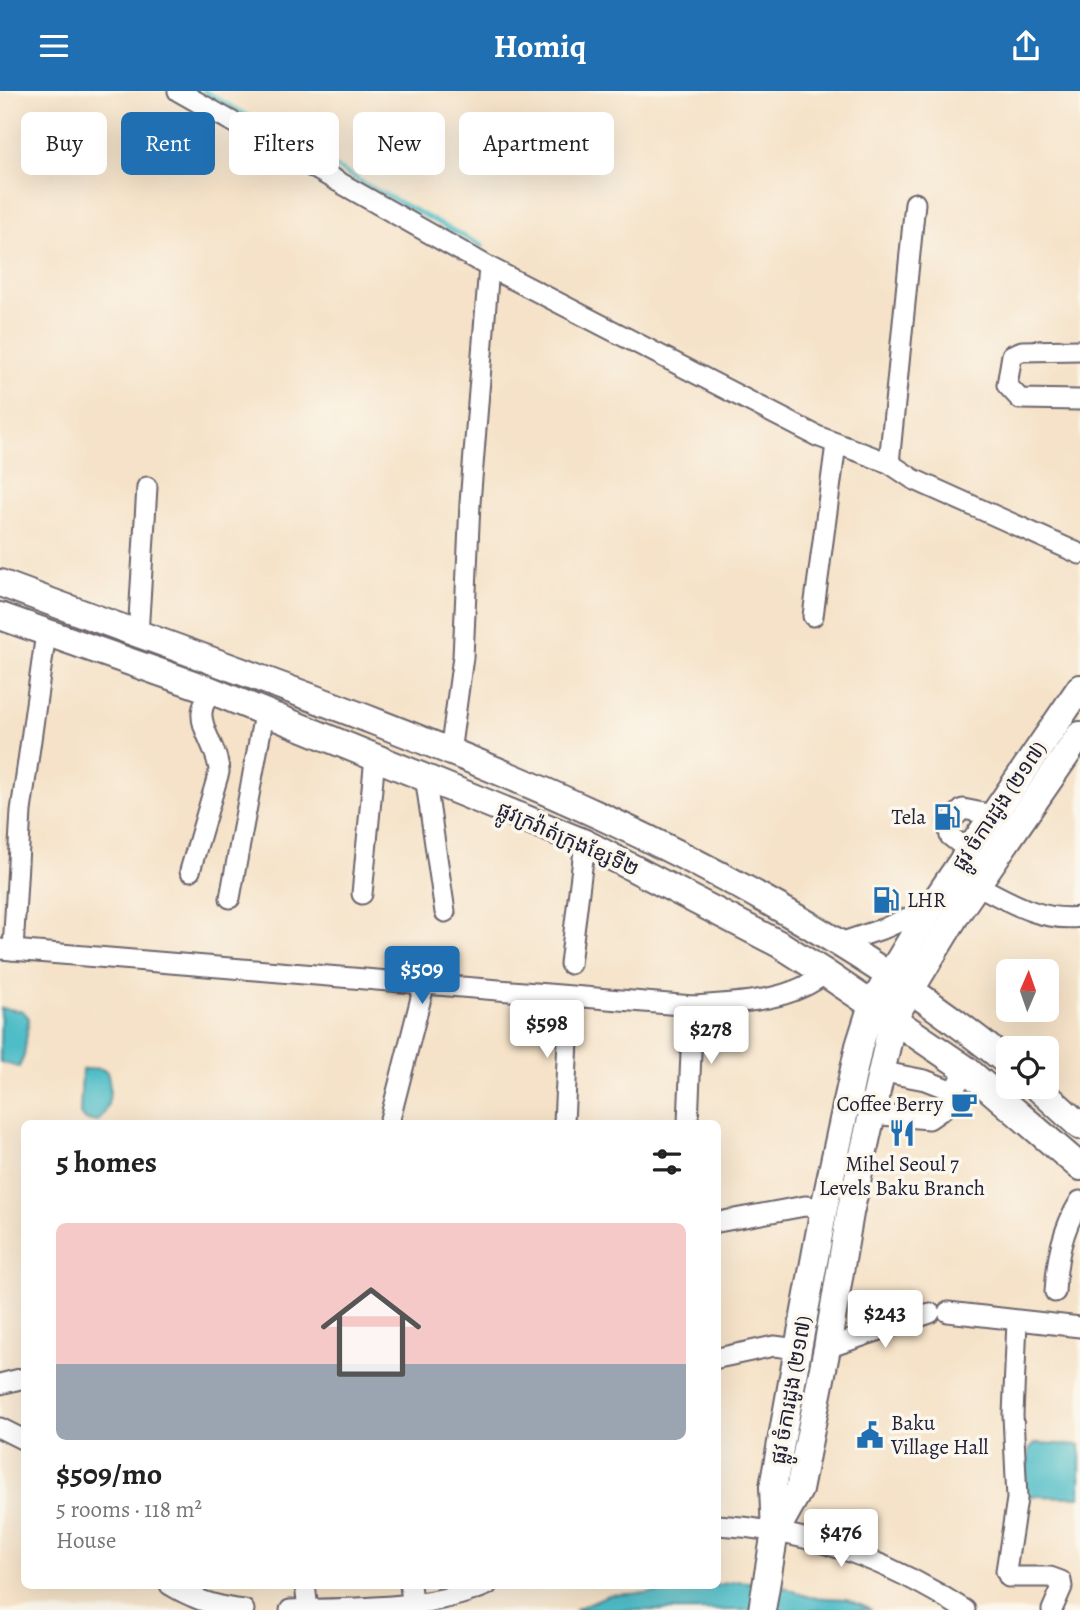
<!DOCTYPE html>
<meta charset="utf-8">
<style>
:root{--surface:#fff;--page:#f6f6f6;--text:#222;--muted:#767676;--accent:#1f6fb2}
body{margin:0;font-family:Alegreya,"Noto Sans Khmer",serif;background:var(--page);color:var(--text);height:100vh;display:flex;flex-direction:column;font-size:26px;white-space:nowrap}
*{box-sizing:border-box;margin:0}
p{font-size:23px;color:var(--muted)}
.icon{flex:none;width:38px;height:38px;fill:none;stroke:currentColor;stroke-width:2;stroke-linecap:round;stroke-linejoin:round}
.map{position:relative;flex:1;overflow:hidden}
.drawer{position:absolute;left:21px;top:1029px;width:700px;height:469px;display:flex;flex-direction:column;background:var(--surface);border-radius:10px;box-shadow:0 7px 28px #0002}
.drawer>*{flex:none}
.banner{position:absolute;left:21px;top:21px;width:700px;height:63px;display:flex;gap:14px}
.needle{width:46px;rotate:2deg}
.tools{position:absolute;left:996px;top:868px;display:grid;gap:14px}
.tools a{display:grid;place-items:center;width:63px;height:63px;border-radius:10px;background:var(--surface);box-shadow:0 7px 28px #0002;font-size:35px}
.price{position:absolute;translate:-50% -60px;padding:0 16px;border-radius:7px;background:#fff;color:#222;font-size:23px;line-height:46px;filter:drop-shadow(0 2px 4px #0008)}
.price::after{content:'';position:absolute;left:50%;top:42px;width:21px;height:16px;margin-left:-10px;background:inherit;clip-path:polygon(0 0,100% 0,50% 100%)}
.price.selected{background:var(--accent);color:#fff}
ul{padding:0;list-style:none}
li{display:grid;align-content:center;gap:14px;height:371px;padding:0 35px}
li span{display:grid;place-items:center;height:217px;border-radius:10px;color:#555}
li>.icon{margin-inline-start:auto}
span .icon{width:126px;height:126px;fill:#fffc;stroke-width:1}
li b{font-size:30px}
h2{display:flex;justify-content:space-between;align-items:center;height:84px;padding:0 35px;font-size:30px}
.tag{padding:0 24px;border-radius:10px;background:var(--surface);box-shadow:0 7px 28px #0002;font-size:24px;line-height:63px}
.tag.selected{background:var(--accent);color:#fff}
header{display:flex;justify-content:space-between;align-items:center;height:91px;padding:0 35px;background:var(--accent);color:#fff;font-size:32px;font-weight:700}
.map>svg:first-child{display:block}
.water{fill:#4fbdc7;stroke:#387081;stroke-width:2}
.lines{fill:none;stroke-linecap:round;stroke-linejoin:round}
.stream{stroke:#4fbdc7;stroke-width:4.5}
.minor-casing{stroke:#6c656c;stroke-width:23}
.major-casing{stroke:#6c656c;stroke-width:30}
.minor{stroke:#fff;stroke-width:19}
.major{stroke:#fff;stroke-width:26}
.labels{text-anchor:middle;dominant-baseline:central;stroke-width:7;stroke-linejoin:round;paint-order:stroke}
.street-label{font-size:21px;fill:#22223b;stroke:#fbf7ec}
.poi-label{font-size:21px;fill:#22223b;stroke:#fbf7ec;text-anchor:end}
</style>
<header><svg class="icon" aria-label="menu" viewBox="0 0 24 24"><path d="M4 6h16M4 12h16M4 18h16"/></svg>Homiq<svg class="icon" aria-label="share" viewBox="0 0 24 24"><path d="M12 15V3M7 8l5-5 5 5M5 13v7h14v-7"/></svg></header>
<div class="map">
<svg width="1080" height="1519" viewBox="0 0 1080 1519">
<rect width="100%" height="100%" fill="#fbf7ec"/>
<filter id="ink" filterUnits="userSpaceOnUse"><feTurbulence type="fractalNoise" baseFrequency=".0143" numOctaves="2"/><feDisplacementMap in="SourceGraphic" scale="14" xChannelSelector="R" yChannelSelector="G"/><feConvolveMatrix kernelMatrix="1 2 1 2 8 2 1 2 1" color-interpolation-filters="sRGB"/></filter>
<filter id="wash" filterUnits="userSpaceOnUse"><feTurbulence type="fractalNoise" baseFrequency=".00686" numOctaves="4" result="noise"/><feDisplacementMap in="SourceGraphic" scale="28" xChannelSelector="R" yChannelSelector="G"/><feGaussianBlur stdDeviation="1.57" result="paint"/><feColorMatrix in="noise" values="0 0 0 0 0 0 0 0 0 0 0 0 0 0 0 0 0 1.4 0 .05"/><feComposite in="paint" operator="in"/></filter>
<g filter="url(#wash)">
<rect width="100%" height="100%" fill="#f5e2c8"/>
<g class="water">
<polygon points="1,917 23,920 29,927 24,965 19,976 0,971"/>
<path d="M 99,977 L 107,981 C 112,997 111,1020 97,1031 L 86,1029 L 80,1023 L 82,979 Z"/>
<polygon points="1036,1352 1080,1354 1080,1406 1030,1405 1023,1401 1029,1359"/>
<polygon points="739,1490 784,1496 809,1506 847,1508 872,1519 574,1519 608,1504 683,1500"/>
</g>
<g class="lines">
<polyline class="stream" points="204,0 367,94 482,155"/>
</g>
</g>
<g filter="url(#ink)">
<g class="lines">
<defs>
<g id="minor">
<polyline points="178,0 489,176 817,345 889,372 913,388 1080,463"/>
<polyline points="1080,259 1022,260 1012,264 1007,294 1020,308 1080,309"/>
<polyline points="889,372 915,112"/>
<polyline points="813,525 836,353"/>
<polyline points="138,544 147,396"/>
<polyline points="450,662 463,566 470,412 489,176"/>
<polyline points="425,685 445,821"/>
<polyline points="969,760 950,745 948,732 963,718 993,724"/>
<path d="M 190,780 L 219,681 C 219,660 200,639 202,621 C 203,614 207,605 210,599"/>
<path d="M 977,794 C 1009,811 1042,831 1080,826"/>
<polyline points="362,803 375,666"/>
<polyline points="230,807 264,623"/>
<polyline points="840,852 885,837 930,817"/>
<path d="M 0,858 L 693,915 C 736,912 791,911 825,882"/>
<polyline points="13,859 21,720 46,542"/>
<polyline points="570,873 585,752"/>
<polyline points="879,980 925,989 953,1000"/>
<polyline points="870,1023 929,1028 942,1019 966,978"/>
<polyline points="389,1032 424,895"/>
<polyline points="564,1032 570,907"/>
<polyline points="688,1032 693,915"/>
<polyline points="718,1131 805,1115 824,1117"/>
<path d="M 1055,1201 C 1057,1167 1062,1139 1080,1110"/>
<polyline points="948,1221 1080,1236"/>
<polyline points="1017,1230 1013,1324 1017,1408 1006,1480 1009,1486 1050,1486 1061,1490 1062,1496 1052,1519"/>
<polyline points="827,1257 930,1222"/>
<polyline points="718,1267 774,1255 798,1258"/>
<polyline points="0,1293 24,1287"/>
<polyline points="0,1337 24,1349"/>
<path d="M 718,1434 C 809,1439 889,1470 965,1519"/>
<path d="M 170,1494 C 194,1509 217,1516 244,1519"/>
<polyline points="305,1494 308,1518"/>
<polyline points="410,1494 413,1518"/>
<path d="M 290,1519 C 354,1517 430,1519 487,1494"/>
</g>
<g id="major">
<path d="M 0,492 C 347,622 717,734 1008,972"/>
<polyline points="0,525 210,599 585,752 781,854 825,882 966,978 1080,1076"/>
<polyline points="1037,996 1080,1035"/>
<polyline points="776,1440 799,1399 827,1257 850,1122 893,928 958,821 1080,644"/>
<polyline points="762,1519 775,1441 773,1396 798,1258 824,1117 859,955 872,914 931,816 1080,597"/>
</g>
</defs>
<use href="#minor" class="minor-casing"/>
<use href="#major" class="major-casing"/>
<use href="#minor" class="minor"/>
<use href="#major" class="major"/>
</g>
</g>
<defs>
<symbol id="fuel-bare" viewBox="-9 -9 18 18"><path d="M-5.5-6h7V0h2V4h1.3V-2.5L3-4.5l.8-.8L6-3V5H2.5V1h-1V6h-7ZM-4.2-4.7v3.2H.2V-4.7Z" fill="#1f6fb2" stroke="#fbf7ec" stroke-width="2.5" paint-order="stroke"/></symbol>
<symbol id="cafe-bare" viewBox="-9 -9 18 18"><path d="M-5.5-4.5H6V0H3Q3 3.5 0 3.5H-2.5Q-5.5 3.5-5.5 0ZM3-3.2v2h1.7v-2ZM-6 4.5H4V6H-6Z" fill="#1f6fb2" stroke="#fbf7ec" stroke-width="2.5" paint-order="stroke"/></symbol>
<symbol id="restaurant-bare" viewBox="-9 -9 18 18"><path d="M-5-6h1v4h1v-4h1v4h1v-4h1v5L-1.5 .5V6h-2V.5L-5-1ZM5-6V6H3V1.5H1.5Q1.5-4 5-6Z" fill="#1f6fb2" stroke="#fbf7ec" stroke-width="2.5" paint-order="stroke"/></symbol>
<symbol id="civic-bare" viewBox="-9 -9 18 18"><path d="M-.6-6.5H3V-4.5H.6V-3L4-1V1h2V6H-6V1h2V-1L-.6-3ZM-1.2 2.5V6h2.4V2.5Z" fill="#1f6fb2" stroke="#fbf7ec" stroke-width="2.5" paint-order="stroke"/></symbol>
</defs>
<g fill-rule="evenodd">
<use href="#fuel-bare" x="928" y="707" width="38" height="38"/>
<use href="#fuel-bare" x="867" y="790" width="38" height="38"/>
<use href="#cafe-bare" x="945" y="994" width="38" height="38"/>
<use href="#restaurant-bare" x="883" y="1023" width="38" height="38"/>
<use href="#civic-bare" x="851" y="1325" width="38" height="38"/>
</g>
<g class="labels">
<g class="street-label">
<text transform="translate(999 715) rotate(-56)">ផ្លូវ ចំការដូង (២១៧)</text>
<text transform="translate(568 748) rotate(24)">ផ្លូវក្រវ៉ាត់ក្រុងខ្សែទី២</text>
<text transform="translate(791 1299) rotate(-80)">ផ្លូវ ចំការដូង (២១៧)</text>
</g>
<g class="poi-label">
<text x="926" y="726">Tela</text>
<text x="907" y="809" text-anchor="start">LHR</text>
<text x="943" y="1013">Coffee Berry</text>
<text x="902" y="1073" text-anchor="middle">Mihel Seoul 7<tspan x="902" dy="24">Levels Baku Branch</tspan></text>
<text x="891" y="1332" text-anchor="start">Baku<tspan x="891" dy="24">Village Hall</tspan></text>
</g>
</g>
</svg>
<div class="tools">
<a><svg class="needle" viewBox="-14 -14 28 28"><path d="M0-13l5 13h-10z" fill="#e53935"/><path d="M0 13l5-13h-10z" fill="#767676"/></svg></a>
<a><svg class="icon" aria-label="locate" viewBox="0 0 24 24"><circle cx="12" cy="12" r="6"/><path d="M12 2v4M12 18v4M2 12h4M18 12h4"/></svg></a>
</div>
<b class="price selected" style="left:422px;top:915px">$509</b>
<b class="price" style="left:547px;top:969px">$598</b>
<b class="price" style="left:711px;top:975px">$278</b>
<b class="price" style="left:885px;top:1259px">$243</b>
<b class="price" style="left:841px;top:1478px">$476</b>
<div class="banner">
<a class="tag">Buy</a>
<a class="tag selected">Rent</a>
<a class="tag">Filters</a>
<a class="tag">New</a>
<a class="tag">Apartment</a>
</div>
<section class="drawer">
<h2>5 homes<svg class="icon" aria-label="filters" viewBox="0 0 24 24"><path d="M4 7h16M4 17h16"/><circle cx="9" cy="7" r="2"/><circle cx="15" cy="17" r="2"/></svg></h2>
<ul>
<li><span style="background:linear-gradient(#f6c9c9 65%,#9aa5b1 0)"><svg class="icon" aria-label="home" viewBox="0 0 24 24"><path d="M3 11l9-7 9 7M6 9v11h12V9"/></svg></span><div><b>$509/mo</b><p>5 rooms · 118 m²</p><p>House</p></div></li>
</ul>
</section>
</div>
